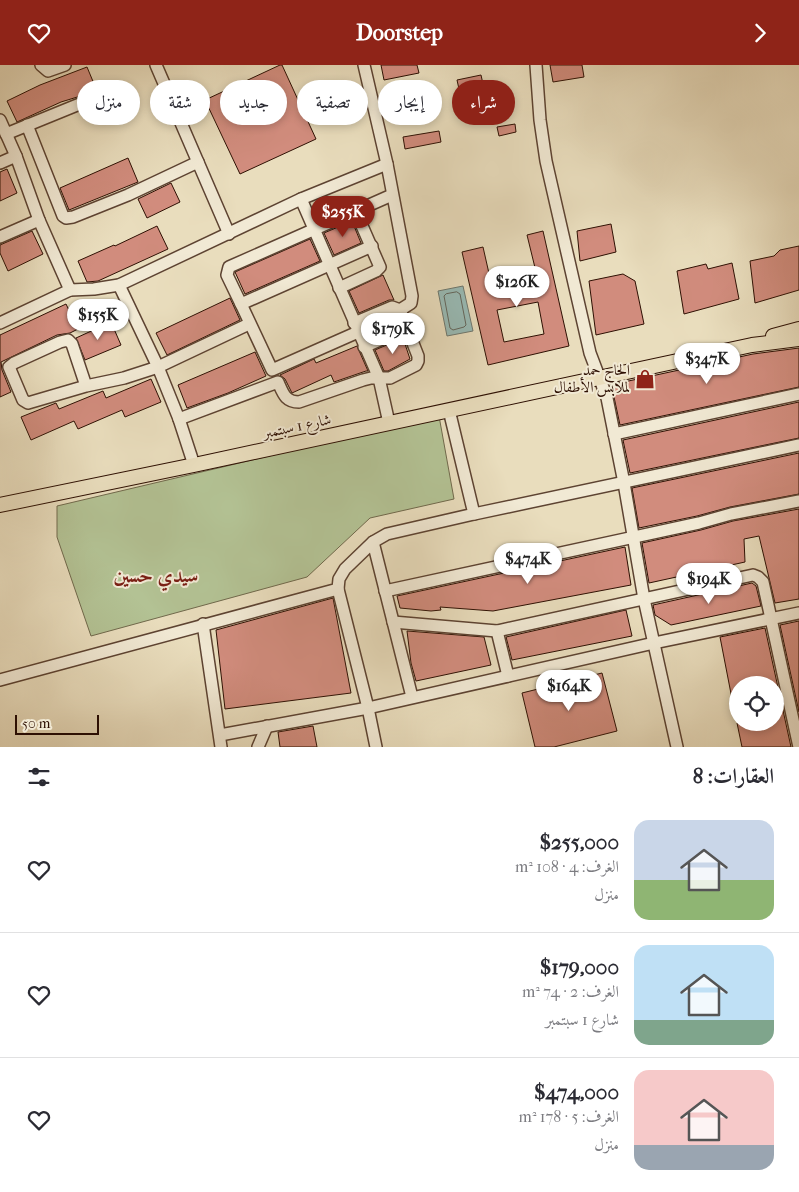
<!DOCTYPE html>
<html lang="ar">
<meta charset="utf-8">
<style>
:root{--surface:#fff;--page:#f2f2f3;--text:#2b2b33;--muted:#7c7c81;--line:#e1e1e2;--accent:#8f2418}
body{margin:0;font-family:"IM FELL French Canon",Amiri,serif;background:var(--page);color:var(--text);direction:rtl;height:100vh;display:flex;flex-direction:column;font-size:19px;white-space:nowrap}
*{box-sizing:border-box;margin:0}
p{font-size:16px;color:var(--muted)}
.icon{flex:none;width:28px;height:28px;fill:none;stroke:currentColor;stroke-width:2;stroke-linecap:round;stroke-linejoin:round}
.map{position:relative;height:682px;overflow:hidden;direction:ltr}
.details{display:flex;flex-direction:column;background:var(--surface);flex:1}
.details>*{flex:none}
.banner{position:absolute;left:15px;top:15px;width:500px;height:45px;direction:rtl;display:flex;gap:10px}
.fabs{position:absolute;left:729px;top:611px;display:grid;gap:10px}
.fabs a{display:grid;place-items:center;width:55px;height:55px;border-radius:50%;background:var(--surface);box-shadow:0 2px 8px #0003;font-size:25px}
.scale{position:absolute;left:15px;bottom:12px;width:84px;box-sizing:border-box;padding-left:5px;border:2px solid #2e1003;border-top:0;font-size:14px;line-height:18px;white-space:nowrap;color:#2e1003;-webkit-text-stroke:4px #f1e9d4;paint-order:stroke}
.price{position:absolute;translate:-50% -42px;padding:0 11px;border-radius:18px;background:#fff;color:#222;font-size:16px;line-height:32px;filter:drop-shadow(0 1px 2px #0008)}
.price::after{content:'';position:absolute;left:50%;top:30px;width:15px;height:11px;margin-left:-8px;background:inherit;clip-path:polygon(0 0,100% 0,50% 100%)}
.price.selected{background:var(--accent);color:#fff}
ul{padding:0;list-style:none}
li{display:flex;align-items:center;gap:15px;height:125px;padding:0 25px}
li+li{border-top:1px solid var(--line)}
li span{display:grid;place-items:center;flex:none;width:140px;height:100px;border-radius:15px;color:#555}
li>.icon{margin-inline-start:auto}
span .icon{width:60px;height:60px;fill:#fffc;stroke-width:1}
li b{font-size:21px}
h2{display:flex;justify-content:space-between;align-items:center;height:60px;padding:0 25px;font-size:21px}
.pill{padding:0 18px;border-radius:22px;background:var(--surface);box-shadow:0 2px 8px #0003;font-size:18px;line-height:45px}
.pill.selected{background:var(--accent);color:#fff}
header{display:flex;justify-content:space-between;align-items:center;height:65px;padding:0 25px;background:var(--accent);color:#fff;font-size:22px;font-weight:700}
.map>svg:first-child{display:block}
.green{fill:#b3c294;stroke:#70694c}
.water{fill:#98bbb6;stroke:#6e776e}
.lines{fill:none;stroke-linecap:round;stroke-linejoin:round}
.shore{stroke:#63665c;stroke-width:1}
.building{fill:#d18c7d;stroke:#2e1003;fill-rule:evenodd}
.minor-casing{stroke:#5d4332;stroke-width:14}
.major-casing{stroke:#2e1003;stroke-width:16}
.minor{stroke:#f1e9d4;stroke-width:11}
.major{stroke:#e9ddbd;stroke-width:14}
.labels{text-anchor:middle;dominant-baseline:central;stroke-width:4;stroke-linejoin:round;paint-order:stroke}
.poi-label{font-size:15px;fill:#2e1003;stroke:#f1e9d4;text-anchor:end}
.street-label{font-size:15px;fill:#2e1003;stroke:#f1e9d4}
.district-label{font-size:20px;font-weight:bold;fill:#7a1f14;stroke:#f1e9d4}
</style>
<header><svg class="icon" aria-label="forward" viewBox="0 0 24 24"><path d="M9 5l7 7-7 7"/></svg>Doorstep<svg class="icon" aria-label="heart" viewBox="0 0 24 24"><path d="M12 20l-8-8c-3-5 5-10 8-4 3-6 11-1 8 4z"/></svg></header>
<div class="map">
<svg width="799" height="682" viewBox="0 0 799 682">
<rect width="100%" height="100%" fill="#e9ddbd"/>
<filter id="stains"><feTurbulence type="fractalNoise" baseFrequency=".004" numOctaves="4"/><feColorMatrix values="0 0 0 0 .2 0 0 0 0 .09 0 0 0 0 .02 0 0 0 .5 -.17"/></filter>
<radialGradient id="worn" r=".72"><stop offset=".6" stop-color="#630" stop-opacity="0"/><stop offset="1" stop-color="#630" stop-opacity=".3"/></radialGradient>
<polygon class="green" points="439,351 454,434 370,453 307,512 91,571 57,472 57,441"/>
<polygon class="water" points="463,221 473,266 447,271 438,226"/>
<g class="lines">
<polygon class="shore" points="457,227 460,229 466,260 464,262 453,265 450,263 444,231 446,229"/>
</g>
<g class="building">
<polygon points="280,0 282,0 316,74 240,109 205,35"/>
<polygon points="381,0 417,0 419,8 384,15"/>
<polygon points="550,0 582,0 584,12 553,17"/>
<polygon points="87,2 97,26 61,37 17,57 7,36 40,20"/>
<polygon points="481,10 483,19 459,24 457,15"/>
<polygon points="422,20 428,36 408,44 402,29"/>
<polygon points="515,59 516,67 499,71 497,62"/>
<polygon points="439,66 441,77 405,84 403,72"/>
<polygon points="128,93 138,117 69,145 60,123"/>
<polygon points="7,104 17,128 0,136 0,107"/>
<polygon points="171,118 180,137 147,153 138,134"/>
<polygon points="352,156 361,178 334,190 324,168"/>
<polygon points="611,159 616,187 580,196 577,166"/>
<polygon points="157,161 168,184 98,216 87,217 78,196 114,180 115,181"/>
<polygon points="32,166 43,189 8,206 0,188 0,180"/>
<path d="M 543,166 L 569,281 L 488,300 L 462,187 L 483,182 L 493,226 L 538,215 L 527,170 ZM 538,237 L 544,269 L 504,277 L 497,245 Z"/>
<polygon points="310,174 320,196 245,229 235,207"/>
<polygon points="799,181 799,225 755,238 750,196 774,191 780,185"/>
<polygon points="732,198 739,234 684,249 677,206 706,199 708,204"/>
<polygon points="623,209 635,216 644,259 596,270 589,216"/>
<polygon points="383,210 394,235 389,235 359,248 349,226"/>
<polygon points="230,233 240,255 167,290 156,268"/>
<polygon points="66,239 78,264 70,268 57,270 1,297 2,305 11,327 0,332 0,270"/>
<polygon points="111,257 121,280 85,295 76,273"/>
<polygon points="403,273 410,294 388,306 384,306 375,285"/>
<polygon points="357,281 368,306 366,306 334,317 331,310 292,328 285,314 280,310 314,294 316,298"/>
<polygon points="799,283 799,322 620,360 614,332 610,320 753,289"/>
<polygon points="255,287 266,311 228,328 187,343 178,320"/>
<polygon points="151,314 161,337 125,352 122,345 78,364 74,356 31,375 21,352 56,338 59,344 103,326 106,333"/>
<polygon points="799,337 799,373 630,408 623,375"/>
<polygon points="799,388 799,429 730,442 697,451 639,463 632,423"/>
<polygon points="799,444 799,534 775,538 759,471 744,474 745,497 649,518 642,478 701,465 733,456"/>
<polygon points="625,482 631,520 493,546 440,542 441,545 431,546 400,543 397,531"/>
<polygon points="752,518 756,521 761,541 671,560 655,550 653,540"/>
<polygon points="333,533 351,628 225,644 216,565"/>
<polygon points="626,545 632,571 512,595 506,572"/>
<polygon points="799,556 799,647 780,560"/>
<polygon points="765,563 791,682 742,682 737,658 775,658 775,620 738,620 738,639 733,639 720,572"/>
<polygon points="407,566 484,572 491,600 416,616 411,598"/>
<polygon points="602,608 617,666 554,682 535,682 522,628"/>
<polygon points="313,661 317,682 280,682 278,667"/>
</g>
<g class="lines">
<defs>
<g id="minor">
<polyline points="41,0 48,6 65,0"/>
<polyline points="156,0 229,169"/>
<polyline points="364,0 387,99 412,231 411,238 400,245"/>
<polyline points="536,0 540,55 546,96 590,288 607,333 624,418 644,534 677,682"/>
<polyline points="0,55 16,91 39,155 70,225 94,224 119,220 301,134 379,313 389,358"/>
<polyline points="27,60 63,151 66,153 73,152 128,130 198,97"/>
<polyline points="6,69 87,36"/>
<polyline points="0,98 16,91"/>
<polyline points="301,134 387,99"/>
<polyline points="0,172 39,155"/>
<polyline points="119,220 158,302 179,354 194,400"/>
<polyline points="339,223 376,206 380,202 356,147"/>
<polyline points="241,239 227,210 229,202 392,130"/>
<polyline points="0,258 70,225"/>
<polyline points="358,267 272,305 241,239 372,181"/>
<polyline points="364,282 407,263"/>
<polyline points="86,321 72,279 68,275 60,277 14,298 9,302 23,335 28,338 86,321 124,313 158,302 249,259"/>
<path d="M 179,354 L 278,317 C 283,328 285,337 299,337 L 363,315 L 371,313 L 390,313 L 416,300 L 418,296 L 418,291 L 400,245 L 392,242 L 354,258"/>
<polyline points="614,369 799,329"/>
<polyline points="474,449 799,380"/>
<polyline points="373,477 412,632"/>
<polyline points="338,524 368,643 376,682"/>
<polyline points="385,526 699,458 731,449 799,436"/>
<polyline points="393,557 497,566 753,510 758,512 763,517 799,682"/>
<polyline points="203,559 221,682"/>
<polyline points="497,566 508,611"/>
<polyline points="0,615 338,524 339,514 345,504 373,477 387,469 474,449 449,345"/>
<polyline points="220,670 368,643 654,578 799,548"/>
<polyline points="258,682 267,661"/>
</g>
<g id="major">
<polyline points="773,271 799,264"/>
<polyline points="0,440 194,400 752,280 799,274"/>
</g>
</defs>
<use href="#minor" class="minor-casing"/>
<use href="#major" class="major-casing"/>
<use href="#minor" class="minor"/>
<use href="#major" class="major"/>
</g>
<defs>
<symbol id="shop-bare" viewBox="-9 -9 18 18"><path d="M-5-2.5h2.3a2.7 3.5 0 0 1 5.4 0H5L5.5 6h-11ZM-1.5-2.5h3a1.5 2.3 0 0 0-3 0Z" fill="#8f2418" stroke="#f1e9d4" stroke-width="2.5" paint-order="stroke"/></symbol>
</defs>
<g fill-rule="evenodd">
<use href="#shop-bare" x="631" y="300" width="28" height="28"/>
</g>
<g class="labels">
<g class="poi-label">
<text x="630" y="305">الحاج حمد<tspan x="630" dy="17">لملابس الأطفال</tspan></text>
</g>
<g class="street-label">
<text transform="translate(297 361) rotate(-12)">شارع 1 سبتمبر</text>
</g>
<g class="district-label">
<text x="156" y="510">سيدي حسين</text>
</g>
</g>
<rect width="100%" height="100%" filter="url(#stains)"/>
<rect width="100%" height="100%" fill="url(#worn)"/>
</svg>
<div class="fabs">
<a><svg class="icon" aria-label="locate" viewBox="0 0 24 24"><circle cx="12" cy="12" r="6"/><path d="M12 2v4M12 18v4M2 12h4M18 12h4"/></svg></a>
</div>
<div class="scale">50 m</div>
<b class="price selected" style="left:343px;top:173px">$255K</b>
<b class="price" style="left:517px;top:243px">$126K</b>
<b class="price" style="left:98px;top:276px">$155K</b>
<b class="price" style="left:393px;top:290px">$179K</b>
<b class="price" style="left:707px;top:320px">$347K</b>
<b class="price" style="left:528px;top:520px">$474K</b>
<b class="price" style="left:709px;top:540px">$194K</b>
<b class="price" style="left:569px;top:647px">$164K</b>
<div class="banner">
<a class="pill selected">شراء</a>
<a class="pill">إيجار</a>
<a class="pill">تصفية</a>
<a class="pill">جديد</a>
<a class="pill">شقة</a>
<a class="pill">منزل</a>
</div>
</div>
<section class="details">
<h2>العقارات: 8<svg class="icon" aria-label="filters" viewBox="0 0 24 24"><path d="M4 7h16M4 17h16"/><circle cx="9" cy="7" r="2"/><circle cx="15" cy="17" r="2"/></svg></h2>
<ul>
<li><span style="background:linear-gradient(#c9d6e8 60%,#8fb573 0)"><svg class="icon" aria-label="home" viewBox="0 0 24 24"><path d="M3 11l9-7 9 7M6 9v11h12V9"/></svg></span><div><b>$255,000</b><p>الغرف: 4 · 108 m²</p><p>منزل</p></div><svg class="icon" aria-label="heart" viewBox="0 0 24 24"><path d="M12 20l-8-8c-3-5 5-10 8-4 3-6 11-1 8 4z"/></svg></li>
<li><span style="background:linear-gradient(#bfe0f5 75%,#7fa58c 0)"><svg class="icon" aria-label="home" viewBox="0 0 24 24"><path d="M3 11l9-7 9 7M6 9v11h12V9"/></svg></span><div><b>$179,000</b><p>الغرف: 2 · 74 m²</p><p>شارع 1 سبتمبر</p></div><svg class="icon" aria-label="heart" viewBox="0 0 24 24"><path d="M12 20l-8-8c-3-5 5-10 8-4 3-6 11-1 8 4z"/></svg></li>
<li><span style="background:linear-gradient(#f6c9c9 75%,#9aa5b1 0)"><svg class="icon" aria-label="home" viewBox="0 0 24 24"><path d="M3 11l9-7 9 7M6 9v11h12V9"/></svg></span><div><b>$474,000</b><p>الغرف: 5 · 178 m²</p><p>منزل</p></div><svg class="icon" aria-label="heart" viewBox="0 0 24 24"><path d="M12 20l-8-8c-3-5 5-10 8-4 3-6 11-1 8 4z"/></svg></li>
</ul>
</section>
